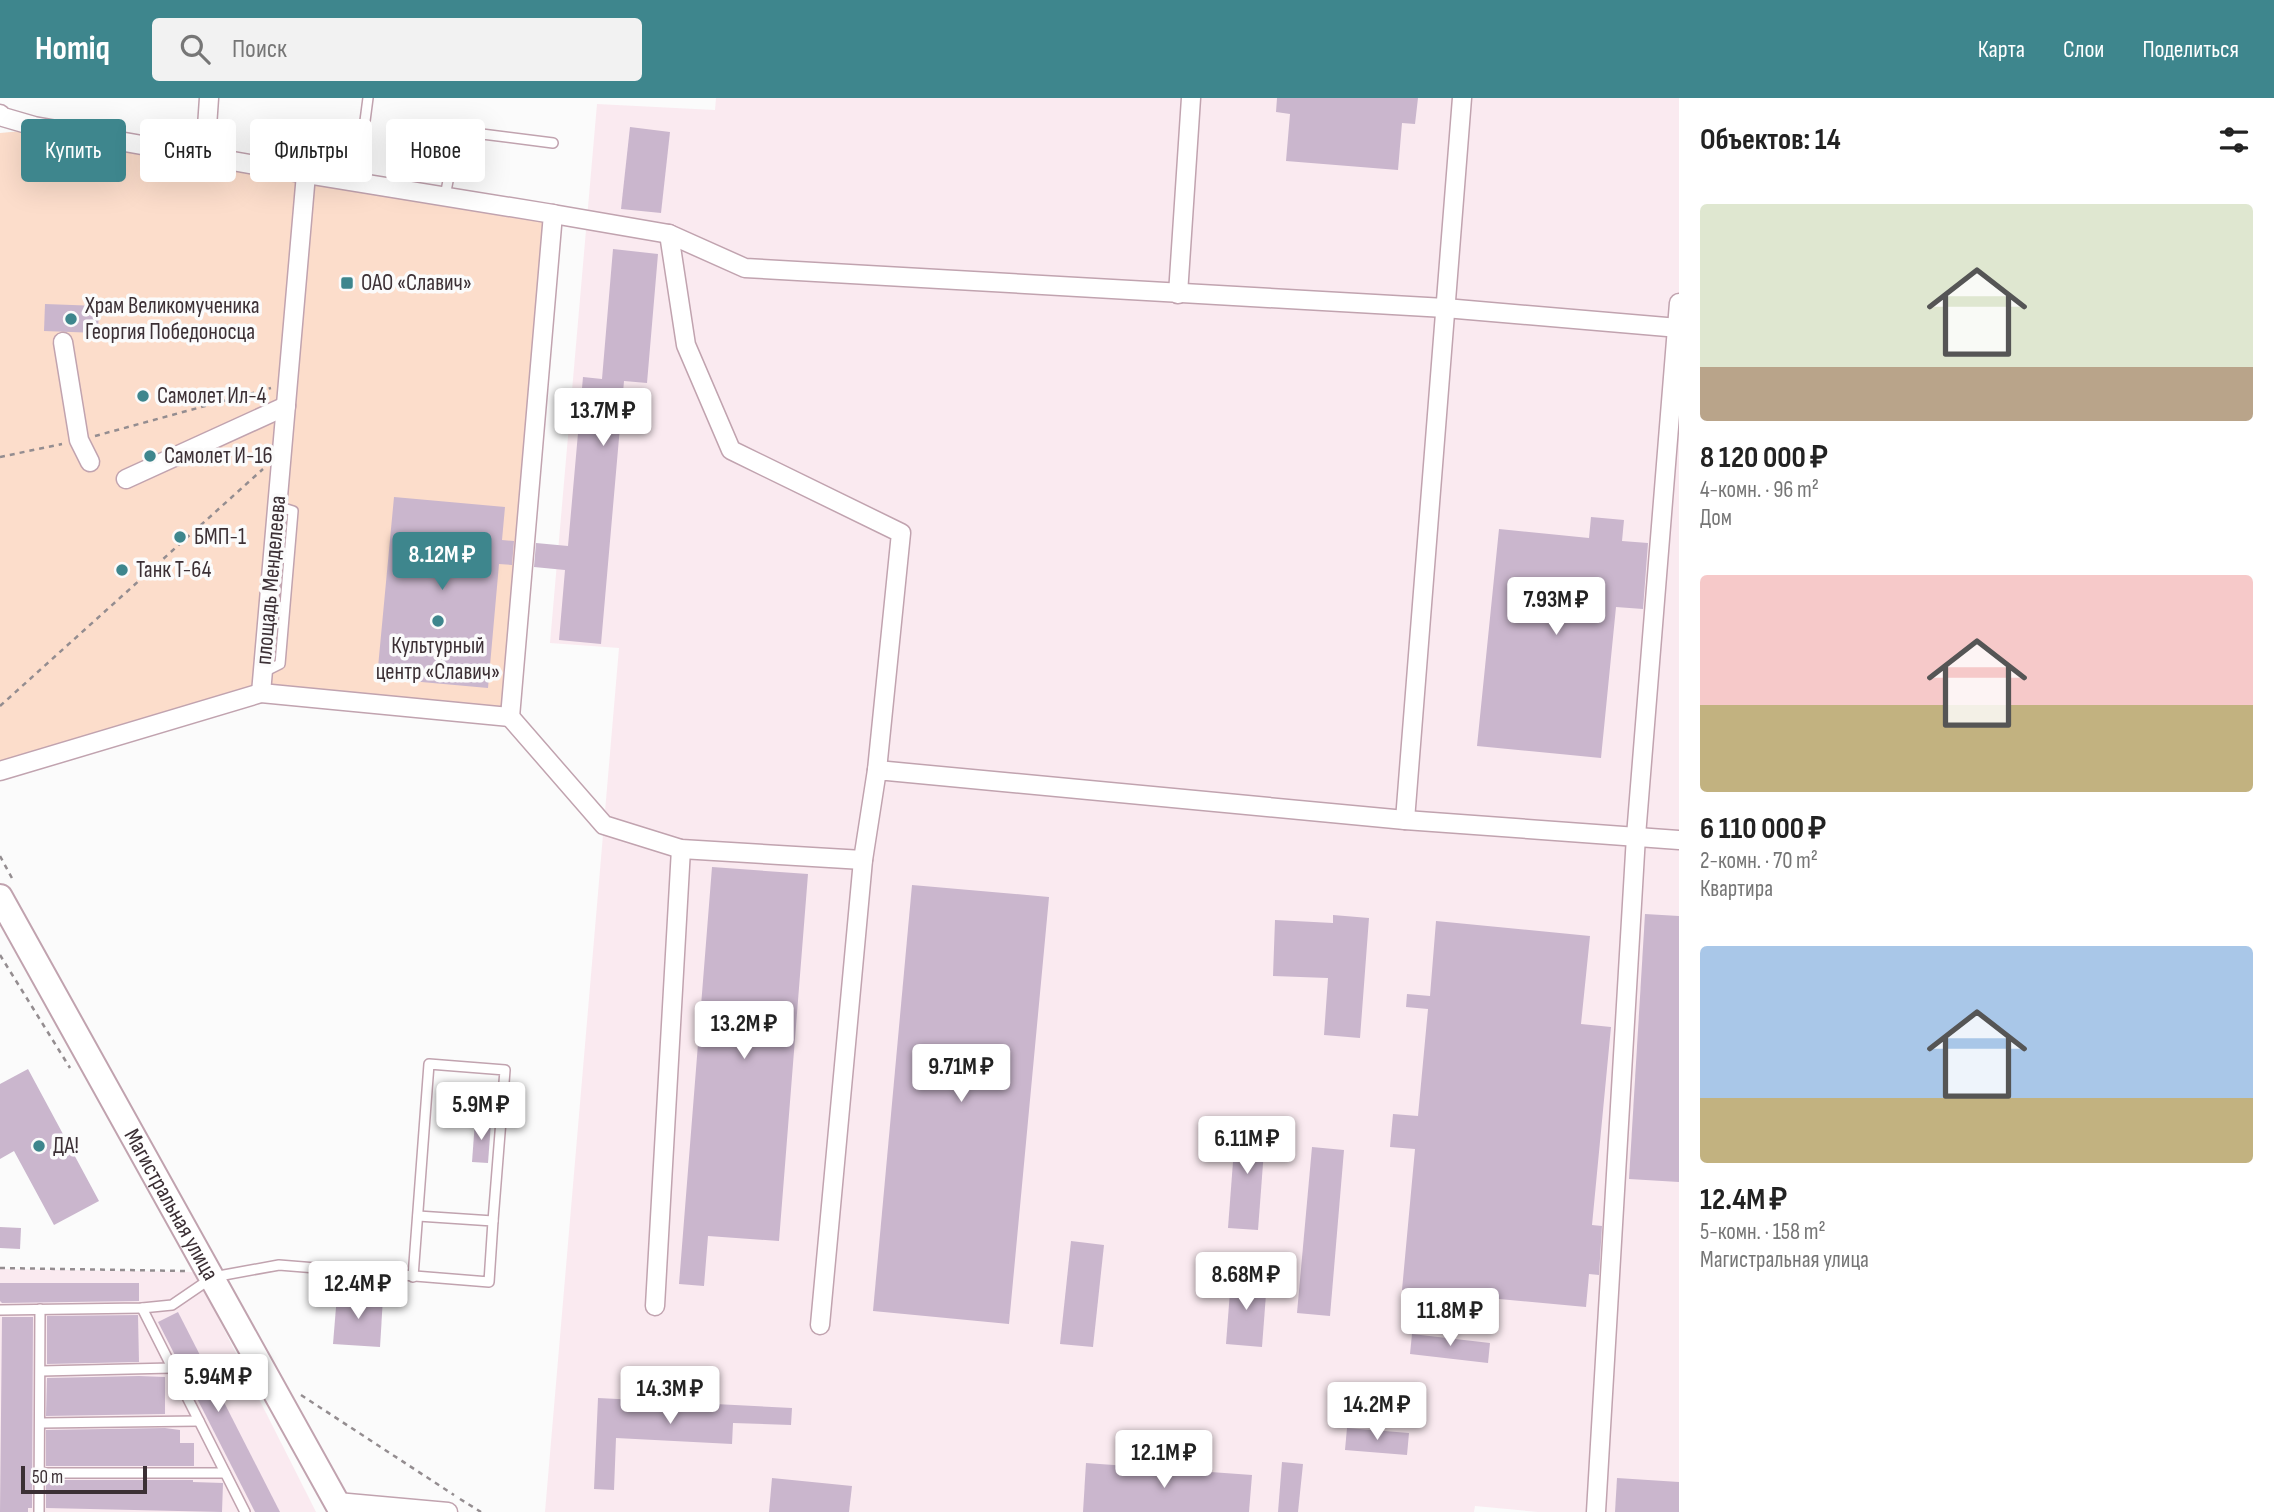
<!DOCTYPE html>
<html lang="ru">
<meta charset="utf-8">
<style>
:root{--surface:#fff;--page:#f2f2f2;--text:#222;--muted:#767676;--accent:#3e868d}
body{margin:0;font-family:"Sofia Sans Condensed",sans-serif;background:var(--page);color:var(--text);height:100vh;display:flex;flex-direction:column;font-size:26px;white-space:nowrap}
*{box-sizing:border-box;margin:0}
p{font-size:23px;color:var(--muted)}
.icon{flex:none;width:38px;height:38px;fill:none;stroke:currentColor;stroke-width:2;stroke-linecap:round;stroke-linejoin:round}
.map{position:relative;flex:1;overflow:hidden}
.sheet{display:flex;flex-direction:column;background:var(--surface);width:595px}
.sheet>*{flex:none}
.banner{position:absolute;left:21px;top:21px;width:665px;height:63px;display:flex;gap:14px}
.scale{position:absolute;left:21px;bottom:18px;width:126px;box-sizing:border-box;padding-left:7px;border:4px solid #3c3035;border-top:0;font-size:19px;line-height:24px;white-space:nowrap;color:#3c3035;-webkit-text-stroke:5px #fbfbfb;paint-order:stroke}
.price{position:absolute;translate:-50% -60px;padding:0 16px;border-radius:7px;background:#fff;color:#222;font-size:23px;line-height:46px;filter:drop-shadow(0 2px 4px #0008)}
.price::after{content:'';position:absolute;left:50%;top:42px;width:21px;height:16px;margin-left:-10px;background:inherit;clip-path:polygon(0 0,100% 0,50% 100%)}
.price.selected{background:var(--accent);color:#fff}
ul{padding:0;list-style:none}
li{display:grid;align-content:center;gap:14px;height:371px;padding:0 21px}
li span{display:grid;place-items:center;height:217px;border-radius:7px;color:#555}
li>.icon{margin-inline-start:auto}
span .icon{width:126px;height:126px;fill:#fffc;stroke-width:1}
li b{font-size:30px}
h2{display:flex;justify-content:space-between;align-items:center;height:84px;padding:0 21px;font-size:30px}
.pill{padding:0 24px;border-radius:7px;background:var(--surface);box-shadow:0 7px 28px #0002;font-size:24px;line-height:63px}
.pill.selected{background:var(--accent);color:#fff}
header{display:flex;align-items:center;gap:42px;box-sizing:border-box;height:98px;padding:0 35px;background:var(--accent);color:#fff}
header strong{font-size:33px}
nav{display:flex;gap:38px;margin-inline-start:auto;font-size:24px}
.search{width:490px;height:63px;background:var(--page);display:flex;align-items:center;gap:18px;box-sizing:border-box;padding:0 24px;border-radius:7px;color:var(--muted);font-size:26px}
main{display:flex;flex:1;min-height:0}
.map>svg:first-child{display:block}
.built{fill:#faeaf0}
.green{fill:#fcddcb}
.building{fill:#cab6cd}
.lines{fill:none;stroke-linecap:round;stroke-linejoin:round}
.lane-casing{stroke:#c1a3af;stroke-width:12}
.street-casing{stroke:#c1a3af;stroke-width:21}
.secondary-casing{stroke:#c1a3af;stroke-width:28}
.path{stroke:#948d90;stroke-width:2.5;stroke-dasharray:5 5;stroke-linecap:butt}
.lane{stroke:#fff;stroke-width:9}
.street{stroke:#fff;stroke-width:18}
.secondary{stroke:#fff;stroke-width:24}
.poi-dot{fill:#3e868d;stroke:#fbfbfb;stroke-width:2.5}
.labels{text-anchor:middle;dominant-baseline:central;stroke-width:7;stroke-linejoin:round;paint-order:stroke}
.poi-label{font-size:23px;fill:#3c3035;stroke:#fbfbfb;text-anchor:start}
.street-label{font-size:23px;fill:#3c3035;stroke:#fbfbfb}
</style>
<header>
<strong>Homiq</strong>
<div class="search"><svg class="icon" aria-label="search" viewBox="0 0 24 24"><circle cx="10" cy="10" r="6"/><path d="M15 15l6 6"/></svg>Поиск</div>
<nav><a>Карта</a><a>Слои</a><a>Поделиться</a></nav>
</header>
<main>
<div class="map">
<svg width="1679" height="1414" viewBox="0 0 1679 1414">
<rect width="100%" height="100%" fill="#fbfbfb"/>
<g class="built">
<polygon points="716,0 1679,0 1679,1414 1538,1414 1475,1408 1474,1414 545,1414 619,550 550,545 597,6 715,12"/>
<polygon points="0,1171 195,1174 316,1414 0,1414"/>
</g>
<polygon class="green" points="33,32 553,116 510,619 261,595 0,672 0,35"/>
<g class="building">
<polygon points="1277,0 1418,0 1415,26 1402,25 1398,72 1286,63 1290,16 1276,14"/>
<polygon points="630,29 670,34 661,115 621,111"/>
<polygon points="613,151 658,156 647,285 624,283 601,546 559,542 565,472 534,469 536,445 568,448 583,279 602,281"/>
<polygon points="45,206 99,208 98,235 44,233"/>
<polygon points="394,399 505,409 502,442 514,443 512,467 499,466 488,590 377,580"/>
<polygon points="1591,419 1624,422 1622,443 1648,445 1643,511 1616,509 1601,660 1477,648 1499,431 1589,440"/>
<polygon points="712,769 808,776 779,1143 708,1138 704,1188 679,1186"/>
<polygon points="912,787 1049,799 1009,1226 873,1213"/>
<polygon points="1645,816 1679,818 1679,1084 1629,1081"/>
<polygon points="1333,817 1369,820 1360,940 1324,937 1328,880 1273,878 1275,822 1333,825"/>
<polygon points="1436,823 1590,838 1581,926 1611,929 1592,1127 1602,1128 1599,1177 1589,1176 1586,1209 1402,1192 1415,1051 1390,1049 1393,1016 1418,1018 1428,911 1406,909 1407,896 1430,898"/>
<polygon points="28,971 99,1103 54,1127 14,1053 0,1061 0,986"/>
<polygon points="475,1023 491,1025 488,1065 472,1064"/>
<polygon points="1236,1024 1266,1026 1258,1132 1228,1130"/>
<polygon points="1312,1049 1344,1052 1330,1218 1297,1215"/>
<polygon points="0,1129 21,1130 20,1151 0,1150"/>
<polygon points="1071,1143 1104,1147 1093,1249 1060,1246"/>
<polygon points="1231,1180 1267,1183 1262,1249 1226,1246"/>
<polygon points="0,1185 139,1185 139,1203 2,1205 0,1203"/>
<polygon points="337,1197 383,1200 380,1249 333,1246"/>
<polygon points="178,1214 280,1414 255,1414 158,1224"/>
<polygon points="138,1217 139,1264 47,1266 47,1218"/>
<polygon points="2,1219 33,1219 32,1410 28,1410 28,1414 0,1414"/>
<polygon points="1412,1236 1490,1245 1488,1265 1410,1256"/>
<polygon points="139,1278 165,1279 165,1316 46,1318 47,1280"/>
<polygon points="598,1300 792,1310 791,1327 733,1325 732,1346 616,1340 614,1392 594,1391"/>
<polygon points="165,1330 180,1332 180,1345 194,1345 194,1368 46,1368 46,1332"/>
<polygon points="1347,1330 1409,1335 1407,1357 1345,1352"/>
<polygon points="1282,1364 1303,1366 1298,1414 1278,1414"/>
<polygon points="1086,1365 1252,1377 1249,1414 1083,1414"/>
<polygon points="772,1380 852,1388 849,1414 769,1414"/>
<polygon points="1617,1380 1679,1384 1679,1414 1615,1414"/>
<polygon points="46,1382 193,1382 193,1384 223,1385 222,1414 46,1410"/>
</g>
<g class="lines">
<defs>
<g id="lane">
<polyline points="357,84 368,0"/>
<polyline points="445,98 458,33 553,45"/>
<polyline points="264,574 280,566 293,413 277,408"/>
<polyline points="413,1179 429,966 505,972 493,1123"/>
<polyline points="142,1210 245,1414"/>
<polyline points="0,1212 142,1210 172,1207 213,1179 279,1167 489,1184 493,1123 418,1118"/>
<polyline points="41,1273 172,1270"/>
<polyline points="41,1325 199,1323"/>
<polyline points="40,1375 225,1375"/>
<polyline points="39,1414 40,1211"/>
</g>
<g id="street">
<polyline points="0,16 3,19 34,28 306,76 553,116 510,619 261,595 0,673"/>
<polyline points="205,58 209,0"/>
<polyline points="553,116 669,136 745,170 1445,210 1679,230"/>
<polyline points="669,136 686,247 731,352 901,435 877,672"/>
<polyline points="1178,196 1191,0"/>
<polyline points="63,244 79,342 90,364"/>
<polyline points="126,381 286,308"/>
<polyline points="261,595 306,76"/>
<polyline points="510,619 604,727 681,751 863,762"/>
<polyline points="1405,722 1462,0"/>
<polyline points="655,1208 681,751"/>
<polyline points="820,1227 863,762 877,672 1405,722 1679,742"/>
<polyline points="337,1404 448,1414"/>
<polyline points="1596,1414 1636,738 1679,205"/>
</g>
<g id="secondary">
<path id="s1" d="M 0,799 L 342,1414"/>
</g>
</defs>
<use href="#lane" class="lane-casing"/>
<use href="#street" class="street-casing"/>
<use href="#secondary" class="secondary-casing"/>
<g class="path">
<polyline points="95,338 271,290"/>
<polyline points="0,359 62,346"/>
<polyline points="0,608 263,371"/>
<polyline points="0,758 13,782"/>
<polyline points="0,857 70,970"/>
<polyline points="0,1170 186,1173"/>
<polyline points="301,1297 454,1397"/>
<polyline points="460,1401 481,1414"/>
</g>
<use href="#lane" class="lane"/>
<use href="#street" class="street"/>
<use href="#secondary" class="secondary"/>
</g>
<g class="poi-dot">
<rect x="340" y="178" width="14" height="14" rx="3.5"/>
<circle cx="71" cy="221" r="7"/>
<circle cx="143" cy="298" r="7"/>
<circle cx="150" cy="358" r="7"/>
<circle cx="180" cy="439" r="7"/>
<circle cx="122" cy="472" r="7"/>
<circle cx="438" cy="523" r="7"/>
<circle cx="39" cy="1048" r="7"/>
</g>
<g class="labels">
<g class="poi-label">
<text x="361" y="185">ОАО «Славич»</text>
<text x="85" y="208">Храм Великомученика<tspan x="85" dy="26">Георгия Победоносца</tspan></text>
<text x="157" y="298">Самолет Ил-4</text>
<text x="164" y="358">Самолет И-16</text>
<text x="194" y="439">БМП-1</text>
<text x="136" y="472">Танк Т-64</text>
<text x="438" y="548" text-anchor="middle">Культурный<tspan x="438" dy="26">центр «Славич»</tspan></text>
<text x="53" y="1048">ДА!</text>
</g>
<g class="street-label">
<text transform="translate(271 482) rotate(-85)">площадь Менделеева</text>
<text stroke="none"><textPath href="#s1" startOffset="352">Магистральная улица</textPath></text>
</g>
</g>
</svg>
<div class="scale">50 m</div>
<b class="price" style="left:603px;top:350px">13.7M ₽</b>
<b class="price selected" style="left:442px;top:494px">8.12M ₽</b>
<b class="price" style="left:1556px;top:539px">7.93M ₽</b>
<b class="price" style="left:744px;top:963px">13.2M ₽</b>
<b class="price" style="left:961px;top:1006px">9.71M ₽</b>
<b class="price" style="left:481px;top:1044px">5.9M ₽</b>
<b class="price" style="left:1247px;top:1078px">6.11M ₽</b>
<b class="price" style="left:1246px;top:1214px">8.68M ₽</b>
<b class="price" style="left:358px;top:1223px">12.4M ₽</b>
<b class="price" style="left:1450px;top:1250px">11.8M ₽</b>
<b class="price" style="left:218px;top:1316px">5.94M ₽</b>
<b class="price" style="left:670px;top:1328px">14.3M ₽</b>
<b class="price" style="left:1377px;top:1344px">14.2M ₽</b>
<b class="price" style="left:1164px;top:1392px">12.1M ₽</b>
<div class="banner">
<a class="pill selected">Купить</a>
<a class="pill">Снять</a>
<a class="pill">Фильтры</a>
<a class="pill">Новое</a>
</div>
</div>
<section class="sheet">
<h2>Объектов: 14<svg class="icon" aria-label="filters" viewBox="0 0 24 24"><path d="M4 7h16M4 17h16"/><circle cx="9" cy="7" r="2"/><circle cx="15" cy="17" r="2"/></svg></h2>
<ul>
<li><span style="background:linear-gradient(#dfe7d0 75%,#b9a48a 0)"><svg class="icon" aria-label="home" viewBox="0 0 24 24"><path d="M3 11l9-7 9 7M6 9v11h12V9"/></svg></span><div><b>8 120 000 ₽</b><p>4-комн. · 96 m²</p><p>Дом</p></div></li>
<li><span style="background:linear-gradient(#f6c9c9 60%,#c2b280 0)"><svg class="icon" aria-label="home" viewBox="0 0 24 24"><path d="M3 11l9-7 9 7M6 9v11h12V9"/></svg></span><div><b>6 110 000 ₽</b><p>2-комн. · 70 m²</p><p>Квартира</p></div></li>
<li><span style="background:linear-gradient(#a9c7e8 70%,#c2b280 0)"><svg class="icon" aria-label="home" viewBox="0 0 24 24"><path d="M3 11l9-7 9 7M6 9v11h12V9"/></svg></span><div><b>12.4M ₽</b><p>5-комн. · 158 m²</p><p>Магистральная улица</p></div></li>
</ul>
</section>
</main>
